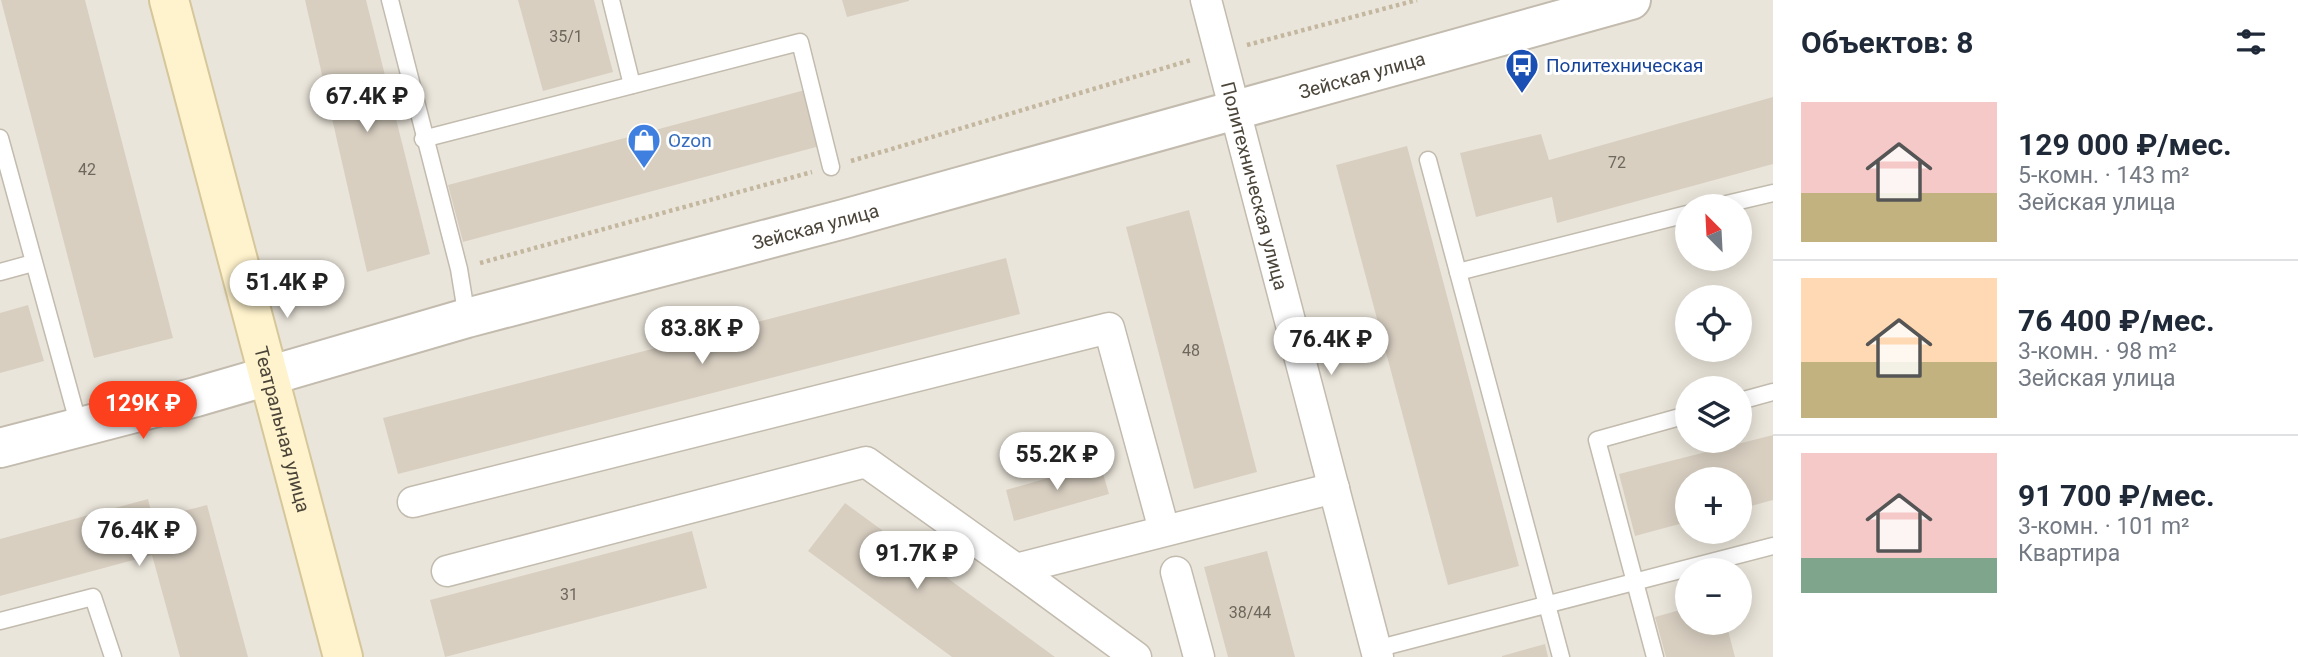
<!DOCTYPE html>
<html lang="ru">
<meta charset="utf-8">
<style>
:root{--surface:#fff;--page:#f2f2f3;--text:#1f2937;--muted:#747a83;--line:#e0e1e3;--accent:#fc3f1d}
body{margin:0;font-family:Roboto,sans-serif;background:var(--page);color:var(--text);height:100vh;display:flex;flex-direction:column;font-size:26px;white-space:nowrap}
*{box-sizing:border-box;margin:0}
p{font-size:23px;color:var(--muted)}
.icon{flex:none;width:38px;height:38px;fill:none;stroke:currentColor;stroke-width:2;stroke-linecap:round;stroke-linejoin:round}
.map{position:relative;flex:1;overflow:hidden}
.sheet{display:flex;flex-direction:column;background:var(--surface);width:525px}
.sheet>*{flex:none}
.needle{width:46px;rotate:336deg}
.fabs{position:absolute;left:1675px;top:194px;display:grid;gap:14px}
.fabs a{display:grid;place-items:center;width:77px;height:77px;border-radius:50%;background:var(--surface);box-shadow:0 4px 18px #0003;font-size:35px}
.price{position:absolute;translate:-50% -60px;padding:0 16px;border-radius:24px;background:#fff;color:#222;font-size:23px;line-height:46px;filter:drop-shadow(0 2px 4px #0008)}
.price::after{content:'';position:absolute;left:50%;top:42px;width:21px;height:16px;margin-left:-10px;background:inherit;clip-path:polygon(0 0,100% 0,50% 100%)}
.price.active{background:var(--accent);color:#fff}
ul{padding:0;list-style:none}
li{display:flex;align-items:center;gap:21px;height:175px;padding:0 28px}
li+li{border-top:2px solid var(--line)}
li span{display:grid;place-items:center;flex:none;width:196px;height:140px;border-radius:0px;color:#555}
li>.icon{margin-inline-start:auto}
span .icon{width:84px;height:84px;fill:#fffc;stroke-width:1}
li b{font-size:30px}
h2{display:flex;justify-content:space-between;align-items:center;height:84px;padding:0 28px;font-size:30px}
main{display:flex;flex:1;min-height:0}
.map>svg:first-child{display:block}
.residential{fill:#eae5da;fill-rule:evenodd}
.building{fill:#d8cfc1}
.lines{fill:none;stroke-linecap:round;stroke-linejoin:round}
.service-casing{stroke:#c2bbae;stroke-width:19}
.minor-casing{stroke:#c2bbae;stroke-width:33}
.tertiary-casing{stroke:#c2bbae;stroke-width:42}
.secondary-casing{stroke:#d6c79b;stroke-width:42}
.path{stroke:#c4b79f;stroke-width:4.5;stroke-dasharray:3.5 3.5;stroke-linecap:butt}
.service{stroke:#fff;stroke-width:16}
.minor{stroke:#fff;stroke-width:30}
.tertiary{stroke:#fff;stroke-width:38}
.secondary{stroke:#fff3cd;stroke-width:38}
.labels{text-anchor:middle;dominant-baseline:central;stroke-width:6;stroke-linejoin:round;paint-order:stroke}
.number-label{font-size:16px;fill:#6e675b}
.transit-label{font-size:19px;fill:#164399;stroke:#fff;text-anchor:start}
.street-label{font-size:19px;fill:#4b4439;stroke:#fff}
.shop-label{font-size:19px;fill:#366cbe;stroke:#fff;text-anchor:start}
</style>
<main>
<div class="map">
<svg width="1773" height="657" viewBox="0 0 1773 657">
<rect width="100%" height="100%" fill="#f6f3ec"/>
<path class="residential" d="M 0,0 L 1773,0 L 1773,657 L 0,657 ZM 1687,206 L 1740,206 L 1740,259 L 1687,259 ZM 1687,298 L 1740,298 L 1740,350 L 1687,350 ZM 1687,388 L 1740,388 L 1740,441 L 1687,441 ZM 1687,480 L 1740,480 L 1740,532 L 1687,532 ZM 1687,570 L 1740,570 L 1740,623 L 1687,623 Z"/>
<g class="building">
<polygon points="1,0 85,0 173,338 94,358"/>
<polygon points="305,0 366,0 430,254 367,272"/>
<polygon points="518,0 594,0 613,72 543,91"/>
<polygon points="842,0 909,0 909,1 847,17"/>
<polygon points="805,90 820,146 463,242 448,185"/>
<polygon points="1773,97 1773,164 1557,223 1552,197 1476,217 1460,153 1541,134 1549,160"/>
<polygon points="1407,146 1519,566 1448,585 1336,165"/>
<polygon points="1189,210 1257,472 1194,489 1126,227"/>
<polygon points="1006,258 1020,314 398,474 383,418"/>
<polygon points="28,305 44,361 0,373 0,313"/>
<polygon points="1773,435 1773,500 1740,509 1740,480 1687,480 1687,522 1635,536 1619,474"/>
<polygon points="1100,463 1109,494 1014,521 1006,490"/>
<polygon points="148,499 153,519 207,505 248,657 180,657 152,555 0,596 0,539"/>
<polygon points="845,503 1055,657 952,657 808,551"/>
<polygon points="692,531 707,588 445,657 430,600"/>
<polygon points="1267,551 1295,657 1228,657 1204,567"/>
<polygon points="1687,608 1687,623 1726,623 1735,657 1666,657 1655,617"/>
<polygon points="1545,644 1548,657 1502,657 1502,656"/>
</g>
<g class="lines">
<defs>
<g id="service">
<polyline points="390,0 459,269 467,318"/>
<polyline points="611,0 632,85"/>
<polyline points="0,138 79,426"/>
<polyline points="423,139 800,42 831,167"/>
<polyline points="1428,160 1561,657"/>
<polyline points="1718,206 1773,193"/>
<polyline points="0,272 33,263"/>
<polyline points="1458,272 1687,214"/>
<polyline points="1740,401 1773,392"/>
<polyline points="0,621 93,597 113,657"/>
<polyline points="1376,649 1773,546"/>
<polyline points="1655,657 1597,440 1687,415"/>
</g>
<g id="minor">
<path id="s1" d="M 1206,0 L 1378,657"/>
<polyline points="413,502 1109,328 1164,530"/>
<polyline points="1016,569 1136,657"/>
<polyline points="447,571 866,462 1016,569 1334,488"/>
<polyline points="1176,572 1199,657"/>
</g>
<g id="tertiary">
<path id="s2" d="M 0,448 L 196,397 L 467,318 L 844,219 L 1631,0"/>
</g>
<g id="secondary">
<path id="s3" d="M 169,0 L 343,657"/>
</g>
</defs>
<use href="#service" class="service-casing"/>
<use href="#minor" class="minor-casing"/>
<use href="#tertiary" class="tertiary-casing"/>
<use href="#secondary" class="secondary-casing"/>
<g class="path">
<polyline points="1247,45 1417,0"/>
<polyline points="851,161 1191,60"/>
<polyline points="480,263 812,172"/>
</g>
<use href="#service" class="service"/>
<use href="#minor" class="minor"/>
<use href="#tertiary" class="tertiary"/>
<use href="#secondary" class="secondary"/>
</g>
<defs>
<symbol id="bus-pin" viewBox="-11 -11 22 30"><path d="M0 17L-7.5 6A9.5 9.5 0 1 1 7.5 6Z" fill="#1a4fb4" stroke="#fff"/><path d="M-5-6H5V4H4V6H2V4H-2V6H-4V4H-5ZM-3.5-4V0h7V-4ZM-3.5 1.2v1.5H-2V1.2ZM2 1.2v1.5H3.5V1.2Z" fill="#fff"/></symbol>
<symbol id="shop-pin" viewBox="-11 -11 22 30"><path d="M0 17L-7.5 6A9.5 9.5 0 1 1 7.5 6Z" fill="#3f7fe0" stroke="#fff"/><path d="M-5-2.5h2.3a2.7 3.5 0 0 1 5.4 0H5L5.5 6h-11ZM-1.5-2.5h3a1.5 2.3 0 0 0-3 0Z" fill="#fff"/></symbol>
</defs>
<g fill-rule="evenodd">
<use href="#bus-pin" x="1503" y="46" width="38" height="52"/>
<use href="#shop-pin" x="625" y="121" width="38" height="52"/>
</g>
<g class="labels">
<g class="number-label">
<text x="566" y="36">35/1</text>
<text x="1617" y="162">72</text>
<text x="87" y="169">42</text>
<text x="1191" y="350">48</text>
<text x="569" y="594">31</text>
<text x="1250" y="612">38/44</text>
</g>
<g class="transit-label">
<text x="1546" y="65">Политехническая</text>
</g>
<g class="street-label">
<text stroke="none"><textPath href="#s2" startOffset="1412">Зейская улица</textPath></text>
<text stroke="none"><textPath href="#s1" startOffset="192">Политехническая улица</textPath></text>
<text stroke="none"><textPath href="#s2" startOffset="845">Зейская улица</textPath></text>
<text stroke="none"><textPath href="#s3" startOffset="444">Театральная улица</textPath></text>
</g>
<g class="shop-label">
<text x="668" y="140">Ozon</text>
</g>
</g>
</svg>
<div class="fabs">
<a><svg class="needle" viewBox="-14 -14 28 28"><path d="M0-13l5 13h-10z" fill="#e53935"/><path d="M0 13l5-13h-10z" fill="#747a83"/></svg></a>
<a><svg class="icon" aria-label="locate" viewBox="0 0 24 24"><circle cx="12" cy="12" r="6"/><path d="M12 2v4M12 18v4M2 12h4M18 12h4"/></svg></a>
<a><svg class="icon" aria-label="layers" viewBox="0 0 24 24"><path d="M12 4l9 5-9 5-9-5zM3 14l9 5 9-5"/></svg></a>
<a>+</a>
<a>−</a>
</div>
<b class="price" style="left:367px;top:134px">67.4K ₽</b>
<b class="price" style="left:287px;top:320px">51.4K ₽</b>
<b class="price" style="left:702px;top:366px">83.8K ₽</b>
<b class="price" style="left:1331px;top:377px">76.4K ₽</b>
<b class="price active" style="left:143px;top:441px">129K ₽</b>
<b class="price" style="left:1057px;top:492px">55.2K ₽</b>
<b class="price" style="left:139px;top:568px">76.4K ₽</b>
<b class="price" style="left:917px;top:591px">91.7K ₽</b>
</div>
<section class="sheet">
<h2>Объектов: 8<svg class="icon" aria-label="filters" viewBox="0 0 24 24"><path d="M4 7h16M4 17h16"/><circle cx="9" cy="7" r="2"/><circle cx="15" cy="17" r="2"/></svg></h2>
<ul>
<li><span style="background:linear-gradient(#f6c9c9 65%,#c2b280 0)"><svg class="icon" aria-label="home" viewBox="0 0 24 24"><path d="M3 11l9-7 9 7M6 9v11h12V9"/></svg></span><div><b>129 000 ₽/мес.</b><p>5-комн. · 143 m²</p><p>Зейская улица</p></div></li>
<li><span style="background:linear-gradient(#ffd9b3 60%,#c2b280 0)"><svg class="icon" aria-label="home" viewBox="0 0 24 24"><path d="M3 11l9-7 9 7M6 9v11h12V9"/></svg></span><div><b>76 400 ₽/мес.</b><p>3-комн. · 98 m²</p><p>Зейская улица</p></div></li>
<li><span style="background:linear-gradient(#f6c9c9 75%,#7fa58c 0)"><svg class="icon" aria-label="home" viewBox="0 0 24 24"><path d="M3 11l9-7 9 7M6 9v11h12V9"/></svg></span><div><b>91 700 ₽/мес.</b><p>3-комн. · 101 m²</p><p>Квартира</p></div></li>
</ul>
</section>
</main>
